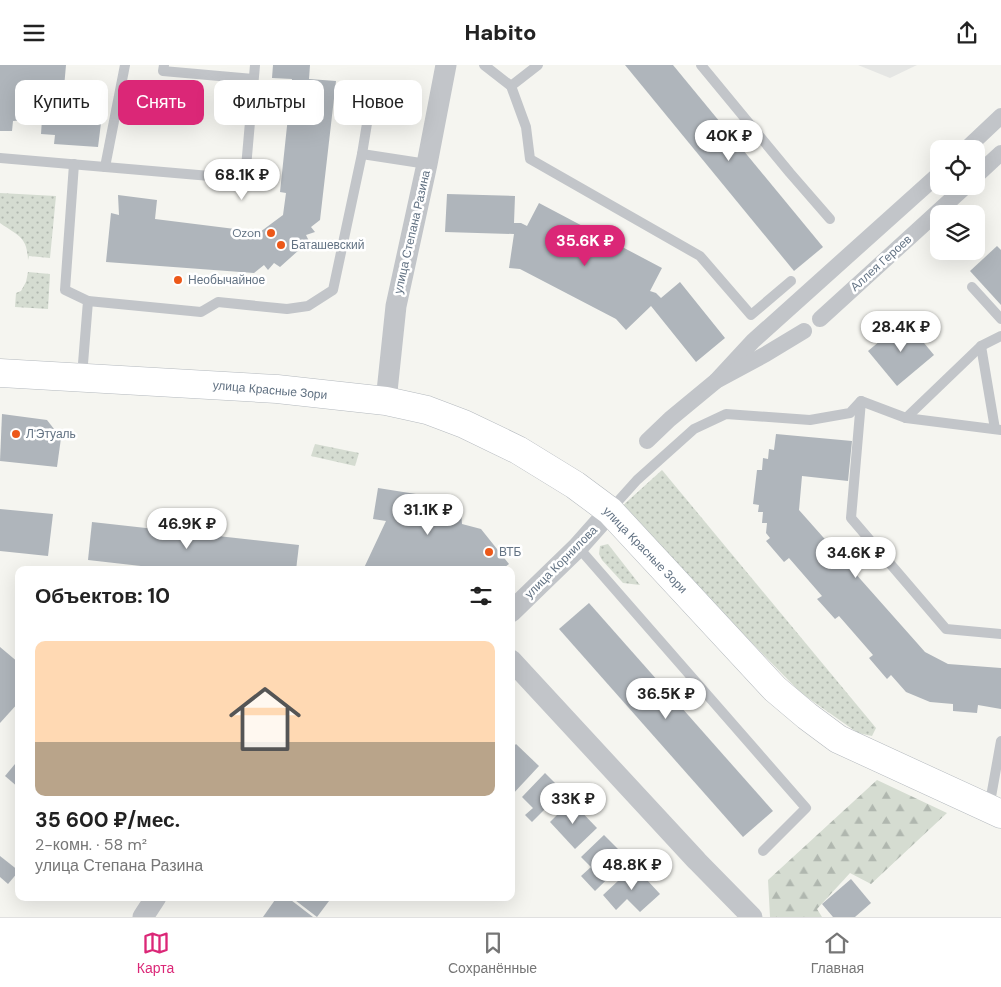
<!DOCTYPE html>
<html lang="ru">
<meta charset="utf-8">
<style>
:root{--surface:#fff;--page:#f2f2f2;--text:#222;--muted:#767676;--line:#e0e0e0;--accent:#db2777}
body{margin:0;font-family:"DM Sans",sans-serif;background:var(--page);color:var(--text);height:100vh;display:flex;flex-direction:column;font-size:19px;white-space:nowrap}
*{box-sizing:border-box;margin:0}
p{font-size:16px;color:var(--muted)}
.icon{flex:none;width:28px;height:28px;fill:none;stroke:currentColor;stroke-width:2;stroke-linecap:round;stroke-linejoin:round}
.map{position:relative;flex:1;overflow:hidden}
.panel{position:absolute;left:15px;top:501px;width:500px;height:335px;display:flex;flex-direction:column;background:var(--surface);border-radius:10px;box-shadow:0 5px 20px #0002}
.panel>*{flex:none}
.banner{position:absolute;left:15px;top:15px;width:500px;height:45px;display:flex;gap:10px}
.fabs{position:absolute;left:930px;top:75px;display:grid;gap:10px}
.fabs a{display:grid;place-items:center;width:55px;height:55px;border-radius:10px;background:var(--surface);box-shadow:0 5px 20px #0002;font-size:25px}
.price{position:absolute;translate:-50% -42px;padding:0 11px;border-radius:18px;background:#fff;color:#222;font-size:16px;line-height:32px;filter:drop-shadow(0 1px 2px #0008)}
.price::after{content:'';position:absolute;left:50%;top:30px;width:15px;height:11px;margin-left:-8px;background:inherit;clip-path:polygon(0 0,100% 0,50% 100%)}
.price.on{background:var(--accent);color:#fff}
ul{padding:0;list-style:none}
li{display:grid;align-content:center;gap:10px;height:265px;padding:0 20px}
li+li{border-top:1px solid var(--line)}
li span{display:grid;place-items:center;height:155px;border-radius:10px;color:#555}
li>.icon{margin-inline-start:auto}
span .icon{width:90px;height:90px;fill:#fffc;stroke-width:1}
li b{font-size:21px}
h2{display:flex;justify-content:space-between;align-items:center;height:60px;padding:0 20px;font-size:21px}
.chip{padding:0 18px;border-radius:10px;background:var(--surface);box-shadow:0 5px 20px #0002;font-size:18px;line-height:45px}
.chip.on{background:var(--accent);color:#fff}
header{display:flex;justify-content:space-between;align-items:center;height:65px;padding:0 20px;background:var(--surface);font-size:22px;font-weight:800}
.dock{display:flex;justify-content:space-around;align-items:center;height:70px;border-top:1px solid var(--line);background:var(--surface);font-size:14px;color:var(--muted)}
.dock a{display:grid;justify-items:center;gap:2px}
.dock .on{color:var(--accent)}
.map>svg:first-child{display:block}
.built{fill:#e5e6e4}
.grass{fill:url(#grass-dots)}
.forest{fill:url(#forest-firs)}
.building{fill:#afb5bb}
.lines{fill:none;stroke-linecap:round;stroke-linejoin:round}
.secondary-casing{stroke:#b4b9be;stroke-width:29}
.service{stroke:#c2c5c9;stroke-width:10}
.pedestrian{stroke:#c2c5c9;stroke-width:16}
.minor{stroke:#c2c5c9;stroke-width:21}
.secondary{stroke:#fff;stroke-width:28}
.poi-dot{fill:#ec5819;stroke:#fff;stroke-width:2}
.labels{text-anchor:middle;dominant-baseline:central;stroke-width:5;stroke-linejoin:round;paint-order:stroke}
.street-label{font-size:12px;fill:#627283;stroke:#fff}
.poi-label{font-size:12px;fill:#627283;stroke:#fff;text-anchor:start}
</style>
<header><svg class="icon" aria-label="menu" viewBox="0 0 24 24"><path d="M4 6h16M4 12h16M4 18h16"/></svg>Habito<svg class="icon" aria-label="share" viewBox="0 0 24 24"><path d="M12 15V3M7 8l5-5 5 5M5 13v7h14v-7"/></svg></header>
<div class="map">
<svg width="1001" height="852" viewBox="0 0 1001 852">
<defs>
<pattern id="grass-dots" width="8" height="8" patternUnits="userSpaceOnUse" patternTransform="scale(1.25)"><rect width="8" height="8" fill="#d5dcd1"/><path d="M2 2h.1M6 6h.1" fill="none" stroke="#b0b7af" stroke-width="1.8" stroke-linecap="round"/></pattern>
<pattern id="forest-firs" width="22" height="20" patternUnits="userSpaceOnUse" patternTransform="scale(1.25)"><rect width="22" height="20" fill="#d5dcd1"/><path d="M5 1l3.5 6h-7zM16 11l3.5 6h-7z" fill="#b0b7af"/></pattern>
</defs>
<rect width="100%" height="100%" fill="#f5f5f0"/>
<polygon class="built" points="858,0 917,0 890,13"/>
<g class="grass">
<path d="M 0,128 L 56,131 L 50,193 L 29,191 L 28,195 C 27,171 18,171 0,158 Z"/>
<polygon points="28,207 50,209 48,244 15,242 16,228 21,226 26,217"/>
<polygon points="315,379 359,388 355,401 311,391"/>
<polygon points="662,405 876,663 872,671 858,668 801,628 620,443"/>
<polygon points="608,479 640,520 623,518 602,495 599,489 600,481"/>
</g>
<polygon class="forest" points="877,715 947,748 871,819 850,808 817,844 822,852 770,852 768,815"/>
<g class="building">
<polygon points="0,0 66,0 62,45 102,50 98,82 54,79 55,70 41,69 42,54 13,56 12,66 0,66"/>
<polygon points="273,0 310,0 309,14 336,16 320,155 311,162 315,167 306,170 309,176 280,202 274,198 268,205 264,200 254,208 106,197 111,148 119,150 118,130 157,135 155,154 235,164 237,170 256,170 283,150 286,128 280,127 292,14 272,13"/>
<polygon points="625,0 673,0 823,182 794,206"/>
<polygon points="447,129 515,131 514,158 521,158 527,161 539,138 662,203 650,226 656,228 661,233 680,217 725,273 696,297 651,241 626,265 616,254 520,204 509,203 514,169 445,167"/>
<polygon points="997,181 1001,185 1001,240 970,206"/>
<polygon points="905,255 934,290 897,321 868,286"/>
<polygon points="2,349 47,355 61,373 57,402 0,396"/>
<polygon points="776,369 852,376 848,416 802,411 799,445 925,587 948,599 1001,603 1001,644 978,640 977,648 953,646 953,639 930,637 906,627 891,610 887,614 869,593 873,590 839,551 835,554 817,534 822,531 789,493 784,497 766,476 770,473 766,468 767,458 762,458 763,447 758,447 759,440 753,439 757,405 762,405 763,393 768,394 769,384 774,385"/>
<polygon points="378,423 460,436 462,459 481,464 509,499 501,505 363,505 386,456 373,454"/>
<polygon points="0,444 53,449 48,491 0,486"/>
<polygon points="92,457 299,480 296,505 176,505 88,495"/>
<polygon points="589,538 773,746 743,772 559,564"/>
<polygon points="0,582 19,598 19,637 0,658"/>
<polygon points="516,679 539,701 511,731 511,684"/>
<polygon points="15,699 19,701 19,723 5,711"/>
<polygon points="545,708 563,726 532,757 525,750 533,743 522,732"/>
<polygon points="571,736 597,763 575,784 550,757"/>
<polygon points="604,770 628,794 595,826 581,811 591,802 581,792"/>
<polygon points="0,791 19,806 8,819 0,812"/>
<polygon points="634,801 660,829 640,847 627,834 616,845 603,830"/>
<polygon points="851,814 871,838 855,852 833,852 822,839"/>
<polygon points="277,832 287,832 313,852 263,852"/>
<polygon points="291,832 332,832 317,852"/>
</g>
<g class="lines">
<defs>
<polyline id="secondary" points="0,308 277,324 386,336 427,345 464,359 518,385 575,420 610,446 775,624 807,651 838,674 1001,749"/>
</defs>
<use href="#secondary" class="secondary-casing"/>
<g class="service">
<polyline points="164,0 163,6 253,14"/>
<polyline points="484,0 511,21 526,62 530,94 700,191 751,250 791,216"/>
<polyline points="701,0 790,108 830,154"/>
<polyline points="511,21 538,0"/>
<polyline points="362,89 427,99"/>
<polyline points="0,93 245,114 255,0"/>
<polyline points="74,99 65,225 88,236 82,311"/>
<polyline points="105,102 125,0"/>
<polyline points="972,222 1001,254"/>
<polyline points="88,236 201,247 218,237 287,244 308,241 333,225 362,89 372,28"/>
<polyline points="981,281 995,364"/>
<polyline points="861,336 851,453 946,564 1001,569"/>
<polyline points="906,353 981,281 1001,271"/>
<polyline points="611,444 637,415 694,364 726,349 810,355 850,348 861,336 906,353 1001,365"/>
<polyline points="578,482 806,743 763,786"/>
<polyline points="989,743 1001,676"/>
</g>
<g class="pedestrian">
<polyline points="966,84 1001,51"/>
<polyline points="976,111 1001,88"/>
<polyline points="820,254 966,121"/>
<polyline points="716,316 753,276 939,109"/>
<polyline points="647,376 670,354 716,316 766,289 804,266"/>
</g>
<g class="minor">
<polyline points="386,336 396,241 427,99 446,0"/>
<polyline points="511,547 578,482 610,446"/>
<polyline points="511,595 697,796 752,852"/>
<polyline points="143,852 156,832"/>
</g>
<use href="#secondary" class="secondary"/>
</g>
<g class="poi-dot">
<circle cx="271" cy="168" r="5"/>
<circle cx="281" cy="180" r="5"/>
<circle cx="178" cy="215" r="5"/>
<circle cx="16" cy="369" r="5"/>
<circle cx="489" cy="487" r="5"/>
</g>
<g class="labels">
<g class="street-label">
<text transform="translate(412 167) rotate(-77)">улица Степана Разина</text>
<text transform="translate(881 198) rotate(-42)">Аллея Героев</text>
<text transform="translate(270 325) rotate(5)">улица Красные Зори</text>
<text transform="translate(645 485) rotate(46)">улица Красные Зори</text>
<text transform="translate(561 497) rotate(-45)">улица Корнилова</text>
</g>
<g class="poi-label">
<text x="261" y="168" text-anchor="end">Ozon</text>
<text x="291" y="180">Баташевский</text>
<text x="188" y="215">Необычайное</text>
<text x="26" y="369">Л'Этуаль</text>
<text x="499" y="487">ВТБ</text>
</g>
</g>
</svg>
<div class="fabs">
<a><svg class="icon" aria-label="locate" viewBox="0 0 24 24"><circle cx="12" cy="12" r="6"/><path d="M12 2v4M12 18v4M2 12h4M18 12h4"/></svg></a>
<a><svg class="icon" aria-label="layers" viewBox="0 0 24 24"><path d="M12 4l9 5-9 5-9-5zM3 14l9 5 9-5"/></svg></a>
</div>
<b class="price" style="left:729px;top:97px">40K ₽</b>
<b class="price" style="left:242px;top:136px">68.1K ₽</b>
<b class="price on" style="left:585px;top:202px">35.6K ₽</b>
<b class="price" style="left:901px;top:288px">28.4K ₽</b>
<b class="price" style="left:428px;top:471px">31.1K ₽</b>
<b class="price" style="left:187px;top:485px">46.9K ₽</b>
<b class="price" style="left:856px;top:514px">34.6K ₽</b>
<b class="price" style="left:666px;top:655px">36.5K ₽</b>
<b class="price" style="left:573px;top:760px">33K ₽</b>
<b class="price" style="left:632px;top:826px">48.8K ₽</b>
<div class="banner">
<a class="chip">Купить</a>
<a class="chip on">Снять</a>
<a class="chip">Фильтры</a>
<a class="chip">Новое</a>
</div>
<section class="panel">
<h2>Объектов: 10<svg class="icon" aria-label="filters" viewBox="0 0 24 24"><path d="M4 7h16M4 17h16"/><circle cx="9" cy="7" r="2"/><circle cx="15" cy="17" r="2"/></svg></h2>
<ul>
<li><span style="background:linear-gradient(#ffd9b3 65%,#b9a48a 0)"><svg class="icon" aria-label="home" viewBox="0 0 24 24"><path d="M3 11l9-7 9 7M6 9v11h12V9"/></svg></span><div><b>35 600 ₽/мес.</b><p>2-комн. · 58 m²</p><p>улица Степана Разина</p></div></li>
</ul>
</section>
</div>
<nav class="dock">
<a class="on"><svg class="icon" aria-label="map" viewBox="0 0 24 24"><path d="M3 6l6-2 6 2 6-2v14l-6 2-6-2-6 2zM9 4v14M15 6v14"/></svg>Карта</a>
<a><svg class="icon" aria-label="saved" viewBox="0 0 24 24"><path d="M7 4h10v16l-5-4-5 4z"/></svg>Сохранённые</a>
<a><svg class="icon" aria-label="home" viewBox="0 0 24 24"><path d="M3 11l9-7 9 7M6 9v11h12V9"/></svg>Главная</a>
</nav>
